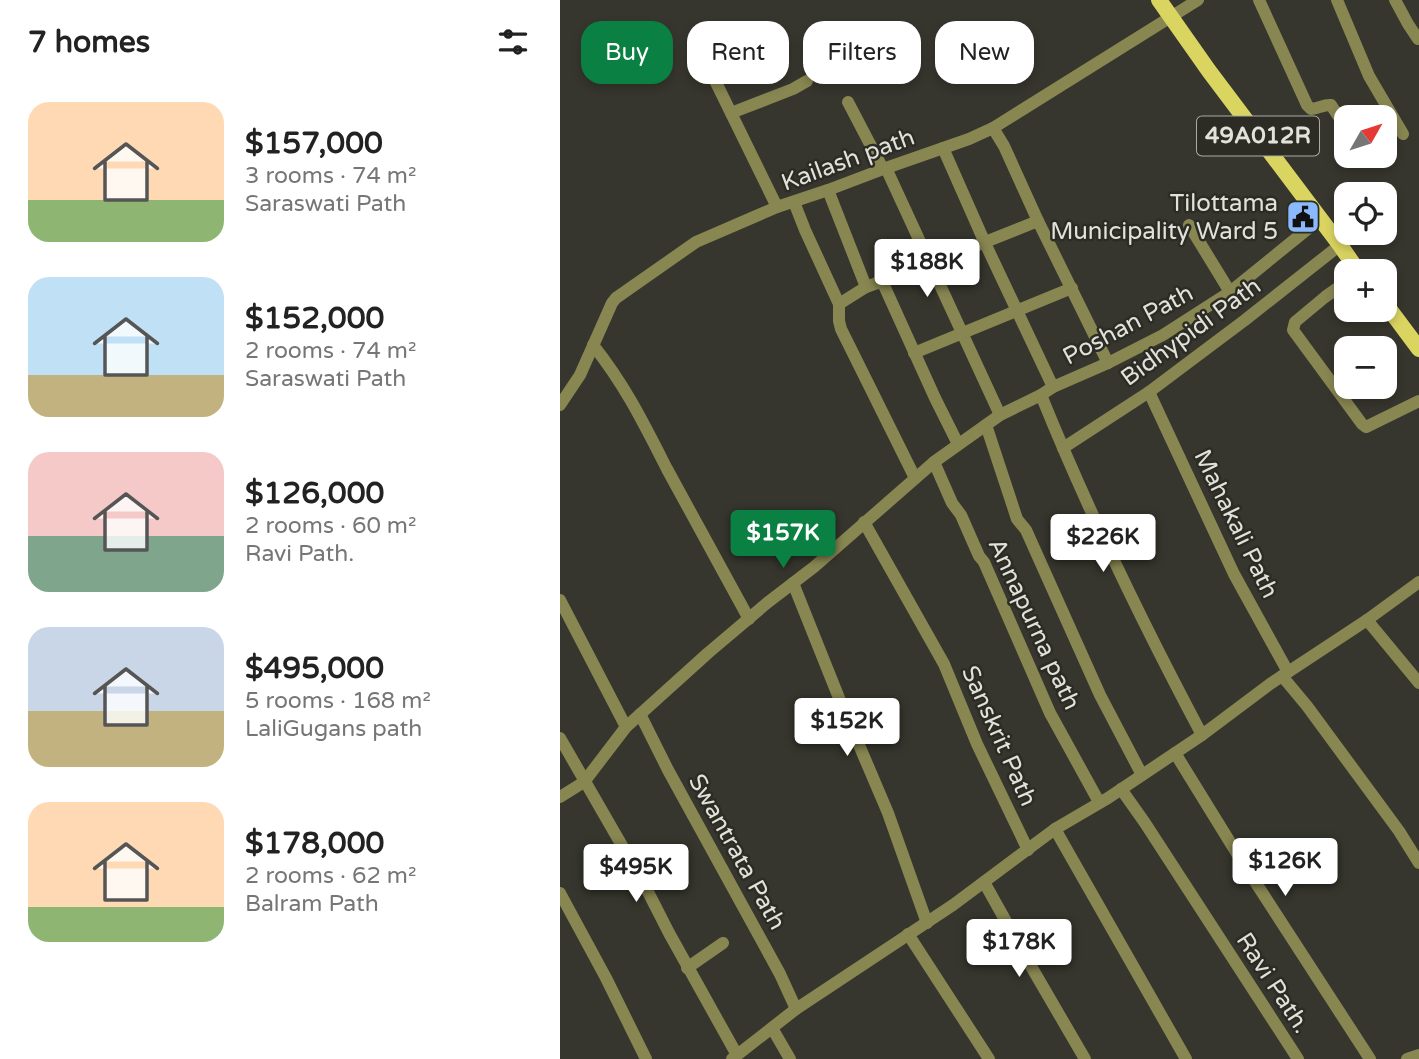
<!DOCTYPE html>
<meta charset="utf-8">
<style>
:root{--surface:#fff;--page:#f6f6f6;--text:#222;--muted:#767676;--accent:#0b8043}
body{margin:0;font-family:"Varela Round",sans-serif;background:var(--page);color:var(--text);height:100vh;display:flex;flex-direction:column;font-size:26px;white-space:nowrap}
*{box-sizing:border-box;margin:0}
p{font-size:23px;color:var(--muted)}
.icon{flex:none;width:38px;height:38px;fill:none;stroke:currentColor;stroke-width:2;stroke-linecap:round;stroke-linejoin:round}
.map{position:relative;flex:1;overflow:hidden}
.panel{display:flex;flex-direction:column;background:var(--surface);width:560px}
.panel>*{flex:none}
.hud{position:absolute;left:21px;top:21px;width:665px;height:63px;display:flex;gap:14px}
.needle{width:46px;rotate:51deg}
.buttons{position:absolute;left:774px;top:105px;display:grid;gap:14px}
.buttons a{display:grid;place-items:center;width:63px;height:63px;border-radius:14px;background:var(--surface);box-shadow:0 4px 10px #0003;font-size:35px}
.price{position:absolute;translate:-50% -60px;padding:0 16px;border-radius:7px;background:#fff;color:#222;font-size:23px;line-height:46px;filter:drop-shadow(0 2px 4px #0008)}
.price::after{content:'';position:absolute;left:50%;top:42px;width:21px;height:16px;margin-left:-10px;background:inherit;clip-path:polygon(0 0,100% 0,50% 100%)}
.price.on{background:var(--accent);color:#fff}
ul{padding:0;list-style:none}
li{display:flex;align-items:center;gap:21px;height:175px;padding:0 28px}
li span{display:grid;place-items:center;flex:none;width:196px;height:140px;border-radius:21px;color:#555}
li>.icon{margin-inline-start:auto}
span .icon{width:84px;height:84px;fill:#fffc;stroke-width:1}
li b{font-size:30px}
h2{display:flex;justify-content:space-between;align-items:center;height:84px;padding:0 28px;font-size:30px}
.pill{padding:0 24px;border-radius:21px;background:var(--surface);box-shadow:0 4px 10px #0003;font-size:24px;line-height:63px}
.pill.on{background:var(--accent);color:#fff}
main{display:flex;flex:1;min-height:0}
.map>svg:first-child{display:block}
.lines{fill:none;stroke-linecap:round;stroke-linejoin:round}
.minor{stroke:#888651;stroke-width:12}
.major{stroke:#dad561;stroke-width:16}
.labels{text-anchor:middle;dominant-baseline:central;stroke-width:5;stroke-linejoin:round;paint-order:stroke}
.shield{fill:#2c2c24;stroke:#ababa6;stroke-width:2}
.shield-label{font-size:23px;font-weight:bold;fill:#e2e2dd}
.street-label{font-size:24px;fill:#e2e2dd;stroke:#2c2c24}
.poi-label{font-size:24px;fill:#e2e2dd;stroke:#2c2c24;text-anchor:end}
</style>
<main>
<section class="panel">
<h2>7 homes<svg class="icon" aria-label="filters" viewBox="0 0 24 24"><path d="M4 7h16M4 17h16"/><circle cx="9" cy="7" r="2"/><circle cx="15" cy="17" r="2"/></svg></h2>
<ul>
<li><span style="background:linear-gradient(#ffd9b3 70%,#8fb573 0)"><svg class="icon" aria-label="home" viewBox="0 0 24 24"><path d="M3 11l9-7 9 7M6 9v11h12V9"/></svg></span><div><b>$157,000</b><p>3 rooms · 74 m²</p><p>Saraswati Path</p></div></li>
<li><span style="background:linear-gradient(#bfe0f5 70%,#c2b280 0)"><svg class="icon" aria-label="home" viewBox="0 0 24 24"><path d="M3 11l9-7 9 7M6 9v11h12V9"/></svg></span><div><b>$152,000</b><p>2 rooms · 74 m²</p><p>Saraswati Path</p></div></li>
<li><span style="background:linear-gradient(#f6c9c9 60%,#7fa58c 0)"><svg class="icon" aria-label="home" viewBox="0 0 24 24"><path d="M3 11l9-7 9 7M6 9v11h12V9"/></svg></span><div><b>$126,000</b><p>2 rooms · 60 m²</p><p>Ravi Path.</p></div></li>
<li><span style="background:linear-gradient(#c9d6e8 60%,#c2b280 0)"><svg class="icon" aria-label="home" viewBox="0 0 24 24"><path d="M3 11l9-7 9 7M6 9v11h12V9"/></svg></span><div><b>$495,000</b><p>5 rooms · 168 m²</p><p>LaliGugans path</p></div></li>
<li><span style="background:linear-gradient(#ffd9b3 75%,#8fb573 0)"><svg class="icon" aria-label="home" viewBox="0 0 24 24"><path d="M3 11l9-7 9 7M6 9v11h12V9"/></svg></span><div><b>$178,000</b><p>2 rooms · 62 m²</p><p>Balram Path</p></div></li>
</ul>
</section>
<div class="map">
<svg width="859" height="1059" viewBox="0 0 859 1059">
<rect width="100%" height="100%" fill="#36362e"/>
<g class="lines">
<g class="minor">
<path d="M 699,0 L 747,105 L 751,109 C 758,109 764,104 771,105 L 786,128"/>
<polyline points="777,0 809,76 843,134"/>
<polyline points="835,0 848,24 858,39"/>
<polyline points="145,60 217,207"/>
<polyline points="288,102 323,169"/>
<polyline points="171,113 233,89 247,81"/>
<polyline points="433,128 444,146 478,221 548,363"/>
<polyline points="383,148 425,243 493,387"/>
<polyline points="802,156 803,157"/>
<polyline points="326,168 440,415"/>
<polyline points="268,190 306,287"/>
<polyline points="234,202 245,230 279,304 279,321 281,329 355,478"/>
<polyline points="629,225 670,292"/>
<polyline points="322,281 375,398 398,444"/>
<polyline points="786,282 765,297 735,322 733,330 802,424 806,427 859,401"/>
<polyline points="279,304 306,287 370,264 478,221"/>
<path d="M 33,345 C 65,385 84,424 107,469 C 134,519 162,569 189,619"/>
<polyline points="354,353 512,288"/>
<polyline points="589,392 674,574 728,672"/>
<path d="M 481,395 C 528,511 583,624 642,735"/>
<polyline points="0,405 20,375 52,303 56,298 136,242 217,207 268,190 326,168 409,139 433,128 638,0"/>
<polyline points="426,425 457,519 466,530 540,695 582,775"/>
<polyline points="503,448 589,392 685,320 780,245"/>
<polyline points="374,462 392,503 401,515 419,556 424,562 490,713 539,802"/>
<polyline points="304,522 384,664 417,744 468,850"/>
<polyline points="233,583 279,698 328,813 367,923"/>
<polyline points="0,600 66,727"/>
<polyline points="807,620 859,683"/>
<polyline points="722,676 747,706 839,831 859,863"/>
<polyline points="80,714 108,770 220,974 236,1009"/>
<polyline points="0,738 83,882 109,933 177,1055"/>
<polyline points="615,753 681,860 810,1059"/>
<polyline points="561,789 585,823 738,1059"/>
<polyline points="0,797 24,782 66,727 148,653 207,603 254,567 374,462 440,415 481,395 493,387 548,363 603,335 670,292 760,219"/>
<polyline points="495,829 626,1059"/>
<polyline points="424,882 472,968 525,1059"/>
<polyline points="0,893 46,978 86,1059"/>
<polyline points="348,934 429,1059"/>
<polyline points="127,968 163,943"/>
<polyline points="212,1028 230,1059"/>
<polyline points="172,1059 236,1009 393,905 495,829 548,798 642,735 710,684 807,620 859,582"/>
<polyline points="847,1059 859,1055"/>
</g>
<g class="major">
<polyline points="599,0 649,71 780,245 798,271"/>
<polyline points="824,302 859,349"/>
</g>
</g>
<defs>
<symbol id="civic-square" viewBox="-11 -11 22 22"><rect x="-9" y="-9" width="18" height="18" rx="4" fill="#8abafc" stroke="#2c2c24"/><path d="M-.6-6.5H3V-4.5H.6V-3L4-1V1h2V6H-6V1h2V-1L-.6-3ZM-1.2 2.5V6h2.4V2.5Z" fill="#111"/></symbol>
</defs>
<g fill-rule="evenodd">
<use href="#civic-square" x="724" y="198" width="38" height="38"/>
</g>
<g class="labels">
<rect class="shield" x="637" y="116.5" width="122" height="39" rx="5"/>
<g class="shield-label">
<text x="698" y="136">49A012R</text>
</g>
<g class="street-label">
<text transform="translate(288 160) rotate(-20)">Kailash path</text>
<text transform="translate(568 325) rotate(-28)">Poshan Path</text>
<text transform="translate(631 332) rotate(-36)">Bidhypidi Path</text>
<text transform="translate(676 524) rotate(64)">Mahakali Path</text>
<text transform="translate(474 624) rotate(65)">Annapurna path</text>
<text transform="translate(439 736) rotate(66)">Sanskrit Path</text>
<text transform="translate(177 852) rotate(61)">Swantrata Path</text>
<text transform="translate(713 983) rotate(57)">Ravi Path.</text>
</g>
<g class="poi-label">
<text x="718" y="203">Tilottama<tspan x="718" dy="28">Municipality Ward 5</tspan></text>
</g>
</g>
</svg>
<div class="buttons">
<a><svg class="needle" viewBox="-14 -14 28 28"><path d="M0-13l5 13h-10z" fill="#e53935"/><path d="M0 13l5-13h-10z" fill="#767676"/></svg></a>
<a><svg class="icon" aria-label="locate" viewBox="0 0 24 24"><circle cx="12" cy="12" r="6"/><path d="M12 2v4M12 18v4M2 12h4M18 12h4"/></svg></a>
<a>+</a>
<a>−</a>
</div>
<b class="price" style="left:367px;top:299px">$188K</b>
<b class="price on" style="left:223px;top:570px">$157K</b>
<b class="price" style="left:543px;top:574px">$226K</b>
<b class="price" style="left:287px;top:758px">$152K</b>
<b class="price" style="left:725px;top:898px">$126K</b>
<b class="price" style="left:76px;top:904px">$495K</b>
<b class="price" style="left:459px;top:979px">$178K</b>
<div class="hud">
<a class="pill on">Buy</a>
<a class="pill">Rent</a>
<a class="pill">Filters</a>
<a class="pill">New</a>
</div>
</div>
</main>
